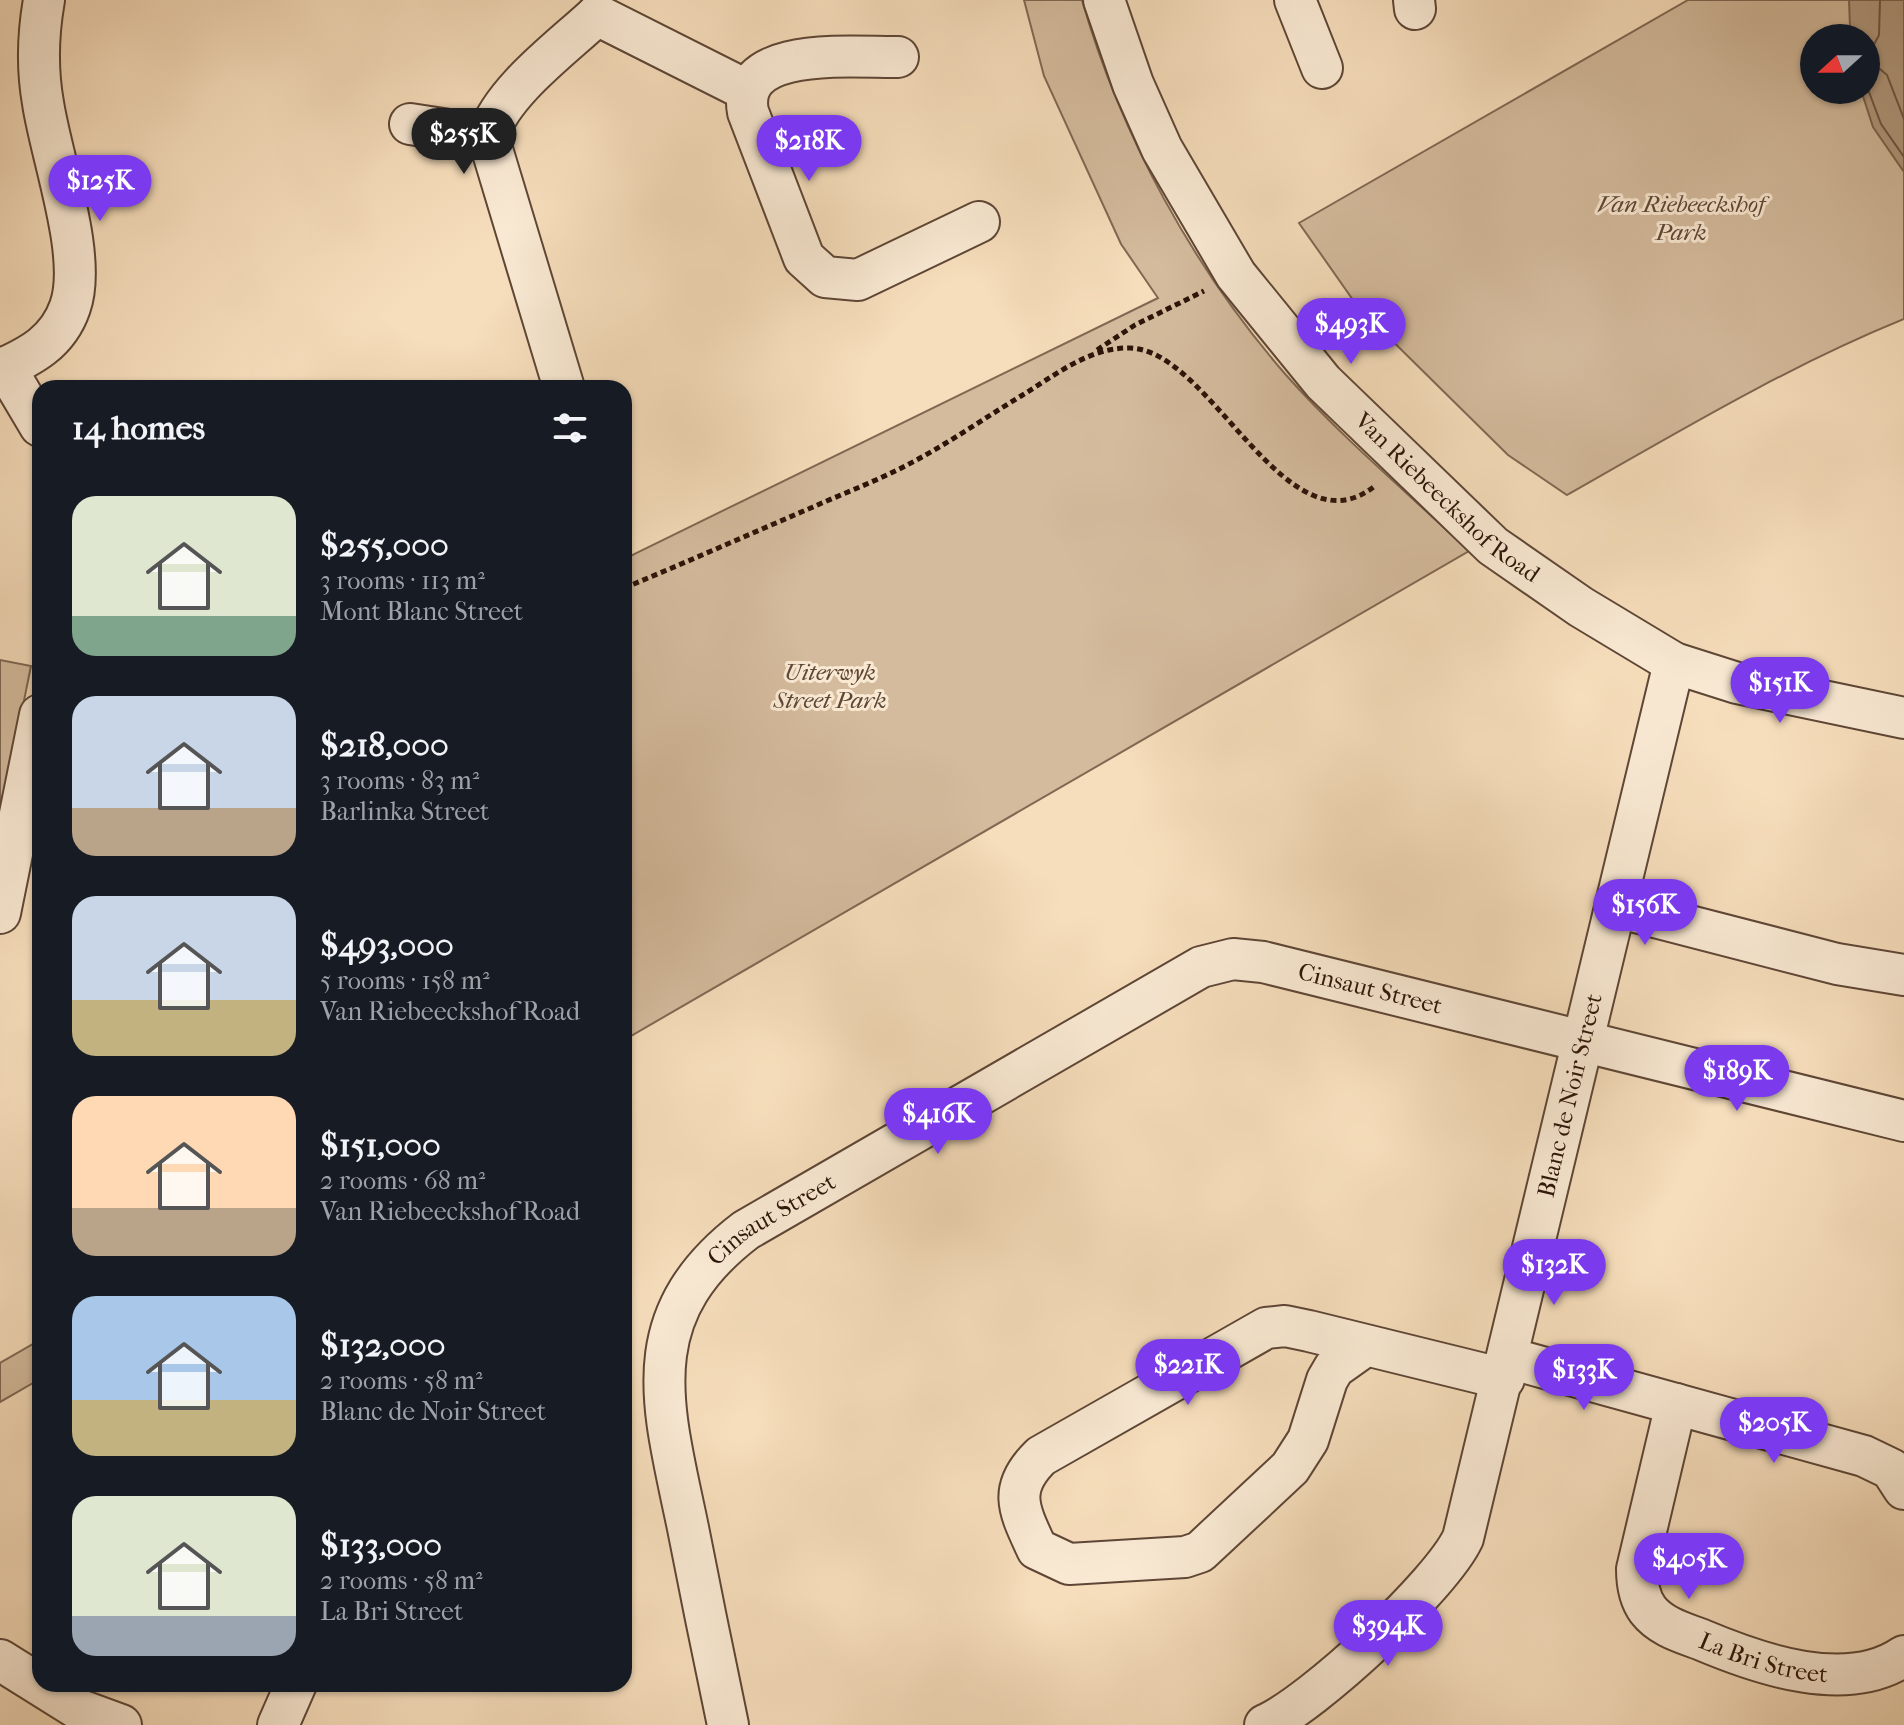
<!DOCTYPE html>
<meta charset="utf-8">
<style>
:root{--surface:#171b24;--page:#242831;--text:#f1f3f6;--muted:#9ea1a6;--accent:#7c3aed}
body{margin:0;font-family:"IM FELL French Canon",serif;background:var(--page);color:var(--text);height:100vh;display:flex;flex-direction:column;font-size:30px;white-space:nowrap}
*{box-sizing:border-box;margin:0}
p{font-size:26px;color:var(--muted)}
.icon{flex:none;width:44px;height:44px;fill:none;stroke:currentColor;stroke-width:2;stroke-linecap:round;stroke-linejoin:round}
.map{position:relative;flex:1;overflow:hidden}
.sheet{position:absolute;left:32px;top:380px;width:600px;height:1312px;display:flex;flex-direction:column;background:var(--surface);border-radius:24px;box-shadow:0 2px 6px #0004}
.sheet>*{flex:none}
.needle{width:52px;rotate:249deg}
.fabs{position:absolute;left:1800px;top:24px;display:grid;gap:16px}
.fabs a{display:grid;place-items:center;width:80px;height:80px;border-radius:50%;background:var(--surface);box-shadow:0 2px 6px #0004;font-size:40px}
.price{position:absolute;translate:-50% -68px;padding:0 18px;border-radius:28px;background:var(--accent);color:#fff;font-size:26px;line-height:52px;filter:drop-shadow(0 2px 4px #0008)}
.price::after{content:'';position:absolute;left:50%;top:48px;width:24px;height:18px;margin-left:-12px;background:inherit;clip-path:polygon(0 0,100% 0,50% 100%)}
.price.selected{background:#222;color:#fff}
ul{padding:0;list-style:none}
li{display:flex;align-items:center;gap:24px;height:200px;padding:0 40px}
li span{display:grid;place-items:center;flex:none;width:224px;height:160px;border-radius:24px;color:#555}
li>.icon{margin-inline-start:auto}
span .icon{width:96px;height:96px;fill:#fffc;stroke-width:1}
li b{font-size:34px}
h2{display:flex;justify-content:space-between;align-items:center;height:96px;padding:0 40px;font-size:34px}
.map>svg:first-child{display:block}
.green{fill:#d4bb9d;stroke:#806853;stroke-width:2;fill-rule:evenodd}
.water{fill:#b1997e;stroke:#7c644f;stroke-width:2}
.lines{fill:none;stroke-linecap:round;stroke-linejoin:round}
.shore{stroke:#6e5644;stroke-width:2}
.minor-casing{stroke:#5e4636;stroke-width:44}
.path{stroke:#2c1409;stroke-width:5;stroke-dasharray:6 4;stroke-linecap:butt}
.minor{stroke:#f9e9d3;stroke-width:40}
.labels{text-anchor:middle;dominant-baseline:central;stroke-width:6;stroke-linejoin:round;paint-order:stroke}
.park-label{font-size:24px;font-style:italic;fill:#5e4635;stroke:#f9e9d3}
.street-label{font-size:24px;fill:#2c1409;stroke:#f9e9d3}
</style>
<div class="map">
<svg width="1904" height="1725" viewBox="0 0 1904 1725">
<rect width="100%" height="100%" fill="#f6ddbb"/>
<filter id="stains"><feTurbulence type="fractalNoise" baseFrequency=".0025" numOctaves="4"/><feColorMatrix values="0 0 0 0 .2 0 0 0 0 .09 0 0 0 0 .02 0 0 0 .5 -.17"/></filter>
<radialGradient id="worn" r=".72"><stop offset=".6" stop-color="#630" stop-opacity="0"/><stop offset="1" stop-color="#630" stop-opacity=".3"/></radialGradient>
<g class="green">
<path d="M 1024,0 L 1082,0 C 1121,136 1193,268 1286,375 C 1342,438 1408,493 1469,551 L 624,1040 L 624,559 L 1158,298 L 1121,244 L 1044,76 Z"/>
<path d="M 1688,0 L 1904,0 L 1904,319 C 1786,367 1678,432 1567,495 L 1508,455 L 1358,307 L 1299,223 ZM 1814,38 L 1866,38 L 1866,90 L 1814,90 Z"/>
<polygon points="0,660 31,666 0,819"/>
<polygon points="40,1340 40,1379 0,1402 0,1363"/>
</g>
<polygon class="water" points="1849,0 1904,0 1904,172 1873,127 1861,90 1866,90 1866,38 1843,38 1850,27"/>
<g class="lines">
<g class="shore">
<polyline points="1880,0 1879,35 1867,58 1887,75 1904,119"/>
<polyline points="1866,84 1881,124 1904,157"/>
</g>
<defs>
<g id="minor">
<path id="s1" d="M 1104,0 L 1133,84 L 1162,149 L 1236,275 L 1323,382 L 1493,546 L 1581,607 L 1674,663 L 1737,683 L 1904,718"/>
<polyline points="1295,0 1322,68"/>
<polyline points="1414,0 1415,9"/>
<polyline points="597,15 748,91"/>
<path d="M 898,57 C 857,58 735,44 748,112 L 804,258 L 825,277 L 858,280 L 979,222"/>
<polyline points="410,124 488,136"/>
<polyline points="5,367 40,426"/>
<path d="M 0,370 C 31,356 58,342 70,307 C 88,257 51,157 43,103 C 37,69 38,34 44,0"/>
<path d="M 564,388 L 488,136 C 502,91 563,47 597,15"/>
<polyline points="1616,907 1837,964 1904,975"/>
<polyline points="0,913 40,715"/>
<path d="M 1365,1346 L 1334,1368 L 1327,1380 L 1308,1440 L 1290,1468 L 1200,1552 L 1185,1557 L 1069,1564 L 1037,1549 C 1019,1510 1007,1489 1041,1456 L 1266,1328 L 1285,1326 L 1309,1331 L 1504,1379"/>
<polyline points="1509,1358 1864,1456 1891,1469 1904,1489"/>
<path id="s2" d="M 1676,1404 L 1637,1569 C 1637,1584 1639,1598 1648,1610 C 1661,1627 1684,1633 1702,1640 C 1759,1664 1847,1695 1904,1656"/>
<polyline points="0,1660 80,1710 121,1725"/>
<polyline points="278,1725 296,1684"/>
<path id="s3" d="M 728,1725 C 714,1659 701,1594 688,1528 C 663,1407 632,1317 746,1230 L 1201,967 L 1233,959 L 1263,962 L 1904,1121"/>
<path id="s4" d="M 1265,1725 C 1313,1704 1441,1585 1463,1538 L 1674,663"/>
</g>
</defs>
<use href="#minor" class="minor-casing"/>
<g class="path">
<polyline points="1097,350 1135,325 1204,291"/>
<path d="M 624,588 C 687,562 750,534 813,507 C 844,493 877,481 907,465 C 946,445 983,419 1021,396 C 1054,376 1089,347 1130,348 C 1212,350 1287,558 1376,485"/>
</g>
<use href="#minor" class="minor"/>
</g>
<g class="labels">
<g class="park-label">
<text x="1681" y="204">Van Riebeeckshof<tspan x="1681" dy="28">Park</tspan></text>
<text x="830" y="672">Uiterwyk<tspan x="830" dy="28">Street Park</tspan></text>
</g>
<g class="street-label">
<text stroke="none"><textPath href="#s1" startOffset="614">Van Riebeeckshof Road</textPath></text>
<text stroke="none"><textPath href="#s3" startOffset="1228">Cinsaut Street</textPath></text>
<text stroke="none"><textPath href="#s4" startOffset="730">Blanc de Noir Street</textPath></text>
<text stroke="none"><textPath href="#s3" startOffset="556">Cinsaut Street</textPath></text>
<text stroke="none"><textPath href="#s2" startOffset="340">La Bri Street</textPath></text>
</g>
</g>
<rect width="100%" height="100%" filter="url(#stains)"/>
<rect width="100%" height="100%" fill="url(#worn)"/>
</svg>
<div class="fabs">
<a><svg class="needle" viewBox="-14 -14 28 28"><path d="M0-13l5 13h-10z" fill="#e53935"/><path d="M0 13l5-13h-10z" fill="#9ea1a6"/></svg></a>
</div>
<b class="price selected" style="left:464px;top:176px">$255K</b>
<b class="price" style="left:809px;top:183px">$218K</b>
<b class="price" style="left:100px;top:223px">$125K</b>
<b class="price" style="left:1351px;top:366px">$493K</b>
<b class="price" style="left:1780px;top:725px">$151K</b>
<b class="price" style="left:1645px;top:947px">$156K</b>
<b class="price" style="left:1737px;top:1113px">$189K</b>
<b class="price" style="left:938px;top:1156px">$416K</b>
<b class="price" style="left:1554px;top:1307px">$132K</b>
<b class="price" style="left:1188px;top:1407px">$221K</b>
<b class="price" style="left:1584px;top:1412px">$133K</b>
<b class="price" style="left:1774px;top:1465px">$205K</b>
<b class="price" style="left:1689px;top:1601px">$405K</b>
<b class="price" style="left:1388px;top:1668px">$394K</b>
<section class="sheet">
<h2>14 homes<svg class="icon" aria-label="filters" viewBox="0 0 24 24"><path d="M4 7h16M4 17h16"/><circle cx="9" cy="7" r="2"/><circle cx="15" cy="17" r="2"/></svg></h2>
<ul>
<li><span style="background:linear-gradient(#dfe7d0 75%,#7fa58c 0)"><svg class="icon" aria-label="home" viewBox="0 0 24 24"><path d="M3 11l9-7 9 7M6 9v11h12V9"/></svg></span><div><b>$255,000</b><p>3 rooms · 113 m²</p><p>Mont Blanc Street</p></div></li>
<li><span style="background:linear-gradient(#c9d6e8 70%,#b9a48a 0)"><svg class="icon" aria-label="home" viewBox="0 0 24 24"><path d="M3 11l9-7 9 7M6 9v11h12V9"/></svg></span><div><b>$218,000</b><p>3 rooms · 83 m²</p><p>Barlinka Street</p></div></li>
<li><span style="background:linear-gradient(#c9d6e8 65%,#c2b280 0)"><svg class="icon" aria-label="home" viewBox="0 0 24 24"><path d="M3 11l9-7 9 7M6 9v11h12V9"/></svg></span><div><b>$493,000</b><p>5 rooms · 158 m²</p><p>Van Riebeeckshof Road</p></div></li>
<li><span style="background:linear-gradient(#ffd9b3 70%,#b9a48a 0)"><svg class="icon" aria-label="home" viewBox="0 0 24 24"><path d="M3 11l9-7 9 7M6 9v11h12V9"/></svg></span><div><b>$151,000</b><p>2 rooms · 68 m²</p><p>Van Riebeeckshof Road</p></div></li>
<li><span style="background:linear-gradient(#a9c7e8 65%,#c2b280 0)"><svg class="icon" aria-label="home" viewBox="0 0 24 24"><path d="M3 11l9-7 9 7M6 9v11h12V9"/></svg></span><div><b>$132,000</b><p>2 rooms · 58 m²</p><p>Blanc de Noir Street</p></div></li>
<li><span style="background:linear-gradient(#dfe7d0 75%,#9aa5b1 0)"><svg class="icon" aria-label="home" viewBox="0 0 24 24"><path d="M3 11l9-7 9 7M6 9v11h12V9"/></svg></span><div><b>$133,000</b><p>2 rooms · 58 m²</p><p>La Bri Street</p></div></li>
</ul>
</section>
</div>
